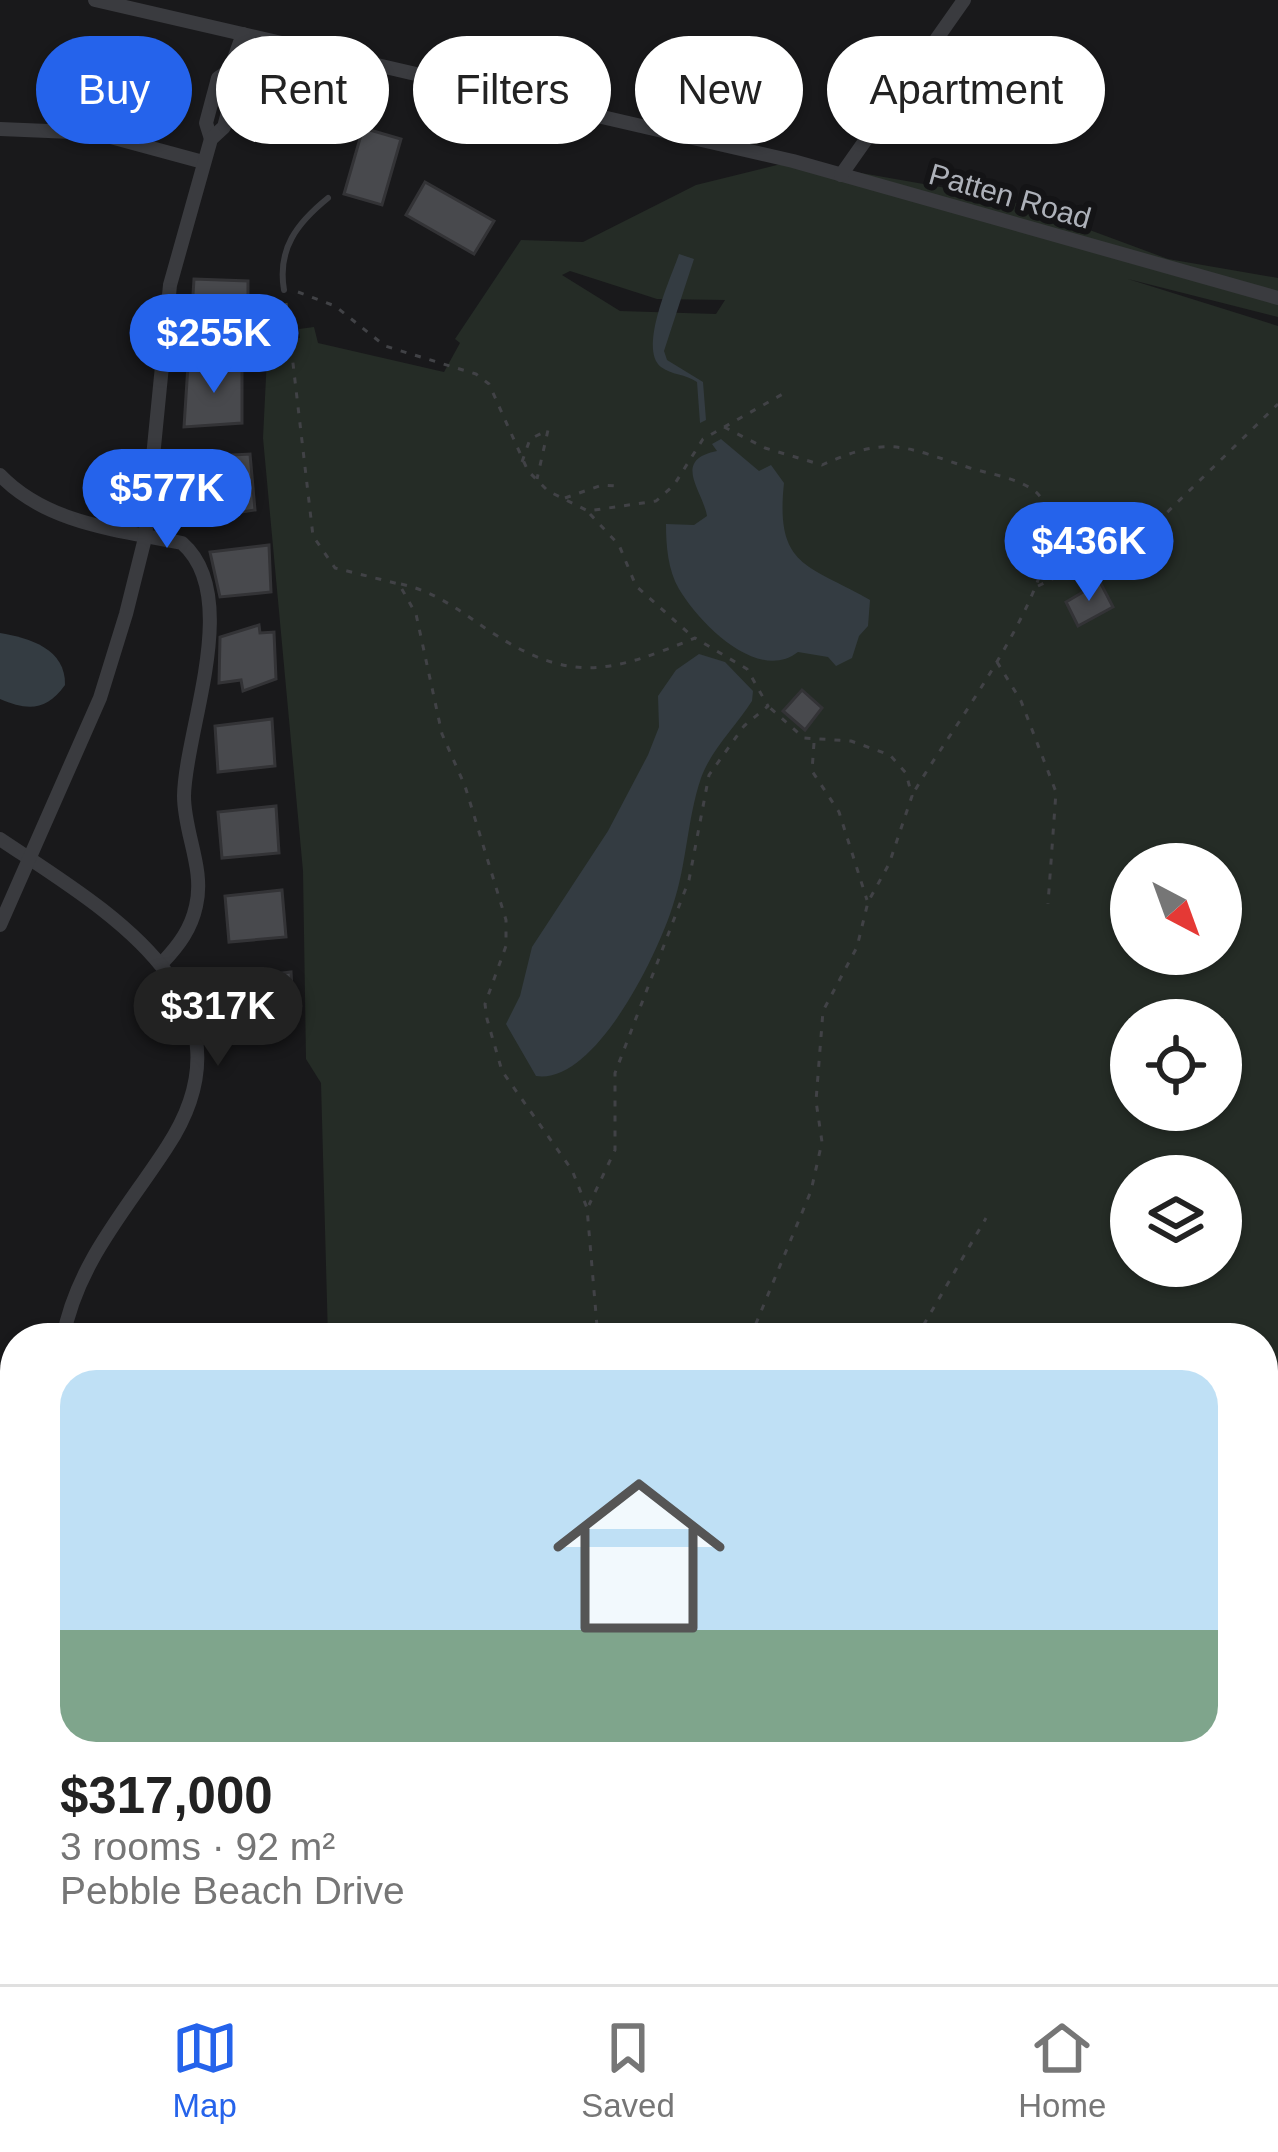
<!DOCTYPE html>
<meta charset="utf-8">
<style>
:root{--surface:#fff;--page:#f6f6f6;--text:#222;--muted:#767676;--line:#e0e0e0;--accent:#2563eb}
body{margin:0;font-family:Helvetica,sans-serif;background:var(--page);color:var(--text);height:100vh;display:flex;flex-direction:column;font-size:45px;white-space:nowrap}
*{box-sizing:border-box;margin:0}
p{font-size:39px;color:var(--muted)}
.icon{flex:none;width:66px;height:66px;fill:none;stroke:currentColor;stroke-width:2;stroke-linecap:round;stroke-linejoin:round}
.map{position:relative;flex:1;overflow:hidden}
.drawer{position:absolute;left:0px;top:1323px;width:1278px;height:663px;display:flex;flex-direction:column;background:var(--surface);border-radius:48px 48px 0 0;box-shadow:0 3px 9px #0004}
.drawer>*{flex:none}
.banner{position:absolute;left:36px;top:36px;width:1206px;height:108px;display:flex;gap:24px}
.needle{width:78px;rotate:139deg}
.buttons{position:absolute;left:1110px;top:843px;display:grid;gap:24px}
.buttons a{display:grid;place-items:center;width:132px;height:132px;border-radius:50%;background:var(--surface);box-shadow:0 3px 9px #0004;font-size:60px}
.price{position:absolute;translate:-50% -102px;padding:0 27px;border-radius:42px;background:var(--accent);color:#fff;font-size:39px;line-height:78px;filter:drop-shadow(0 3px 6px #0008)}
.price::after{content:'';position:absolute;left:50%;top:72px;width:36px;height:27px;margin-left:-18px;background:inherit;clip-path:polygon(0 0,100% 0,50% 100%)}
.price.active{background:#222;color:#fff}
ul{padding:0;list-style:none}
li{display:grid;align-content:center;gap:24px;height:636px;padding:0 60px}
li span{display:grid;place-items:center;height:372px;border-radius:36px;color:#555}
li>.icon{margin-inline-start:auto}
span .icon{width:216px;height:216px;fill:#fffc;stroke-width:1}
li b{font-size:51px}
.pill{padding:0 42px;border-radius:54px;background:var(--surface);box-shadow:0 3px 9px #0004;font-size:42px;line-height:108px}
.pill.active{background:var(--accent);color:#fff}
.menu{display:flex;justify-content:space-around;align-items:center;height:168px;border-top:3px solid var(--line);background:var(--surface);font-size:33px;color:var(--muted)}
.menu a{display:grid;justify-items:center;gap:6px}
.menu .active{color:var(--accent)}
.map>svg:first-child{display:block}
.green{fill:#252c26;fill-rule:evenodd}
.water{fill:#343c42}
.building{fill:#48494d;stroke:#333336;stroke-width:3}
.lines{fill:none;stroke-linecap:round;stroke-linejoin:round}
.path{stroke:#414246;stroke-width:3;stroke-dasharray:6 9;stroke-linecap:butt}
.lane{stroke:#3a3b3f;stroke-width:6}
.street{stroke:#3a3b3f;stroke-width:14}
.labels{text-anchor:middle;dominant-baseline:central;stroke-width:12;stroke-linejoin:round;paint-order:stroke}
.street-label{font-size:30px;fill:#adb1b9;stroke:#141416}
</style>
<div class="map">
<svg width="1278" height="1984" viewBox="0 0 1278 1984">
<rect width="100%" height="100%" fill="#19191b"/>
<path class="green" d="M 793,161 L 1003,198 L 1168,259 L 1278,278 L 1278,317 L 1128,279 L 1278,326 L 1278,1984 L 0,1984 L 0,1928 L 15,1918 L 15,1971 L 1263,1971 L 1263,1338 L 328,1338 L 321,1083 L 306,1059 L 303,871 L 263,438 L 270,296 L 287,312 L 288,336 L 300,338 L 299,329 L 314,327 L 318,343 L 444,372 L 460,343 L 455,339 L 521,240 L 583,242 L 696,185 ZM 570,271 L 657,299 L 725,300 L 716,314 L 620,311 L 562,275 ZM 1131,864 L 1221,864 L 1221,954 L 1131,954 ZM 1131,1020 L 1221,1020 L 1221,1110 L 1131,1110 ZM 1131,1176 L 1221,1176 L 1221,1266 L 1131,1266 Z"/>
<g class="water">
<path d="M 679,254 L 694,259 L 664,351 L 667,360 L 703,382 L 706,420 L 700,423 L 697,382 C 686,374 671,375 661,367 C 638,348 671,278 679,254 Z"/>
<path d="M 721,439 L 759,471 L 771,465 L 784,483 C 775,568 808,564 870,600 L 868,626 L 859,636 L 852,658 L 836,666 L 828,657 L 798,652 C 758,683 700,624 679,589 C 668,570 666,546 666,524 L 694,525 L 707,516 C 703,491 671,460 717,451 L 712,444 Z"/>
<path d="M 0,633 C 30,638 66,649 65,685 C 46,711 28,711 0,699 Z"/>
<path d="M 699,654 L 725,662 L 753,691 L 752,701 C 736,726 711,750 701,778 C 687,819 687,864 673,905 C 658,954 595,1085 536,1076 L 506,1024 L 520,996 L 532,947 L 608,831 L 648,755 L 659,727 L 658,696 L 676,670 Z"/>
</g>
<g class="building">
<polygon points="363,128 401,139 382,205 344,194"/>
<polygon points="425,182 494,221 474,254 406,215"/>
<polygon points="194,279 248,281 248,337 190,341"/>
<polygon points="188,365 242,367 242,423 184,427"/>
<polygon points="250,454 255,510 197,519 196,457"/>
<polygon points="269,545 271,592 220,597 210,552"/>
<polygon points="1100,582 1113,607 1078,626 1066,602"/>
<polygon points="259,625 260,633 274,632 276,679 243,691 241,680 219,683 220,637"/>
<polygon points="802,690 822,708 805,730 783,711"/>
<polygon points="272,719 275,766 218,772 215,726"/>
<polygon points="276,806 279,853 222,858 218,812"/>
<polygon points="282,890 286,937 229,942 225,896"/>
<polygon points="291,972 294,1019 237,1025 234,979"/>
</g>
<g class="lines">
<g class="path">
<polyline points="298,292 335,306 385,346 476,374 489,384 528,471 548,491 588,511 656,501 674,485 703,439 788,391"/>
<polyline points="286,303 313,536 335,568 399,584 416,614 442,734 465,786 506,920 506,946 485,1004 487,1019 502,1071 572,1170 587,1208 598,1338"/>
<path d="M 724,427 L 765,448 L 822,465 C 889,435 902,446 970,468 C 990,474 1023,479 1038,494 C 1091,553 944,736 913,794"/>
<polyline points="522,462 530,439 548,430 537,479"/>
<polyline points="565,498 602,485 617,486"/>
<polyline points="590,514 619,545 636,586 693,637"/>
<polyline points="1109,578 1147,532"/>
<path d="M 401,584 C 437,592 461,612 491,632 C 572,685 612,672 695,638 L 747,669 L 768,706 L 744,726 L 709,775 L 689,880 L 615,1073 L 615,1150 L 589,1205"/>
<polyline points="1038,586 1148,531 1278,404"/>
<polyline points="997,662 1021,701 1056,792 1048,904"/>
<polyline points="814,743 812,771 839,812 867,900"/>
<polyline points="750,1338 811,1191 822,1142 816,1101 823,1011 857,947 868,902 889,864 912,796 906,773 890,755 851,741 804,738 769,707"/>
<polyline points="916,1338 986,1218"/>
<polyline points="1263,1879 1278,1876"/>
<polyline points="1263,1892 1278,1898"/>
<polyline points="227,1984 235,1971"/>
<polyline points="511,1984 531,1971"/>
</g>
<path class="lane" d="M 284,290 C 277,249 297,223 328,198"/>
<g class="street">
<polyline points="95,0 793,161 1278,298"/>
<polyline points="0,129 96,133 203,162"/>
<polyline points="211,139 206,123 218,78 230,70 243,34"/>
<polyline points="841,175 964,0"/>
<path d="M 0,475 C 47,524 119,530 182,543 C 243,596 185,730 184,796 C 184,833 205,869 196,906 C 191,929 179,945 163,962"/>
<path d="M 0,839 C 104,909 265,998 167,1147 C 127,1209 77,1263 63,1338"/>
<polyline points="0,925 100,698 126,614 145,538 170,285 211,139 224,127 236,82 230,70"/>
<polyline points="0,1440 15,1439"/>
<polyline points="0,1726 15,1717"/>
</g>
</g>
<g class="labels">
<g class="street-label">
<text transform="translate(1010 196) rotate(16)">Patten Road</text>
</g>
</g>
</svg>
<div class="buttons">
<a><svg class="needle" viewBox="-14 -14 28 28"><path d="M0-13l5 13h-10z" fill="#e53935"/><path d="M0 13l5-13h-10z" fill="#767676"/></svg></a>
<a><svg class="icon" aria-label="locate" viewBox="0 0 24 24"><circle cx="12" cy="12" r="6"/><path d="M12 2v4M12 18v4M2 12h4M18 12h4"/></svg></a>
<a><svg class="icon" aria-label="layers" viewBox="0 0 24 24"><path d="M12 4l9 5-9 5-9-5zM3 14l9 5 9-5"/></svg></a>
</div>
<b class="price" style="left:214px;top:396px">$255K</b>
<b class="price" style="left:167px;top:551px">$577K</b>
<b class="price" style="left:1089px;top:604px">$436K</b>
<b class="price active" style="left:218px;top:1069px">$317K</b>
<div class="banner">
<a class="pill active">Buy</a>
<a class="pill">Rent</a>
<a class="pill">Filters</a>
<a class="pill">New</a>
<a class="pill">Apartment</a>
</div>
<section class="drawer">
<ul>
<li><span style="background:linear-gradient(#bfe0f5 70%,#7fa58c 0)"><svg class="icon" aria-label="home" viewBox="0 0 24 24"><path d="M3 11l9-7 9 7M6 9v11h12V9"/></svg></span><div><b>$317,000</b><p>3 rooms · 92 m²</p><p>Pebble Beach Drive</p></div></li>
</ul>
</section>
</div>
<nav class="menu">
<a class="active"><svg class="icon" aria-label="map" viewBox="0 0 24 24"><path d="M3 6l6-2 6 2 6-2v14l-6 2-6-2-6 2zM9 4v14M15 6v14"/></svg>Map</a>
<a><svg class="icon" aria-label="saved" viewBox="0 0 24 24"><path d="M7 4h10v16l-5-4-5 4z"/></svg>Saved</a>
<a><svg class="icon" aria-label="home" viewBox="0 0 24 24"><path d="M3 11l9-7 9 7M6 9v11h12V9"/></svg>Home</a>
</nav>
